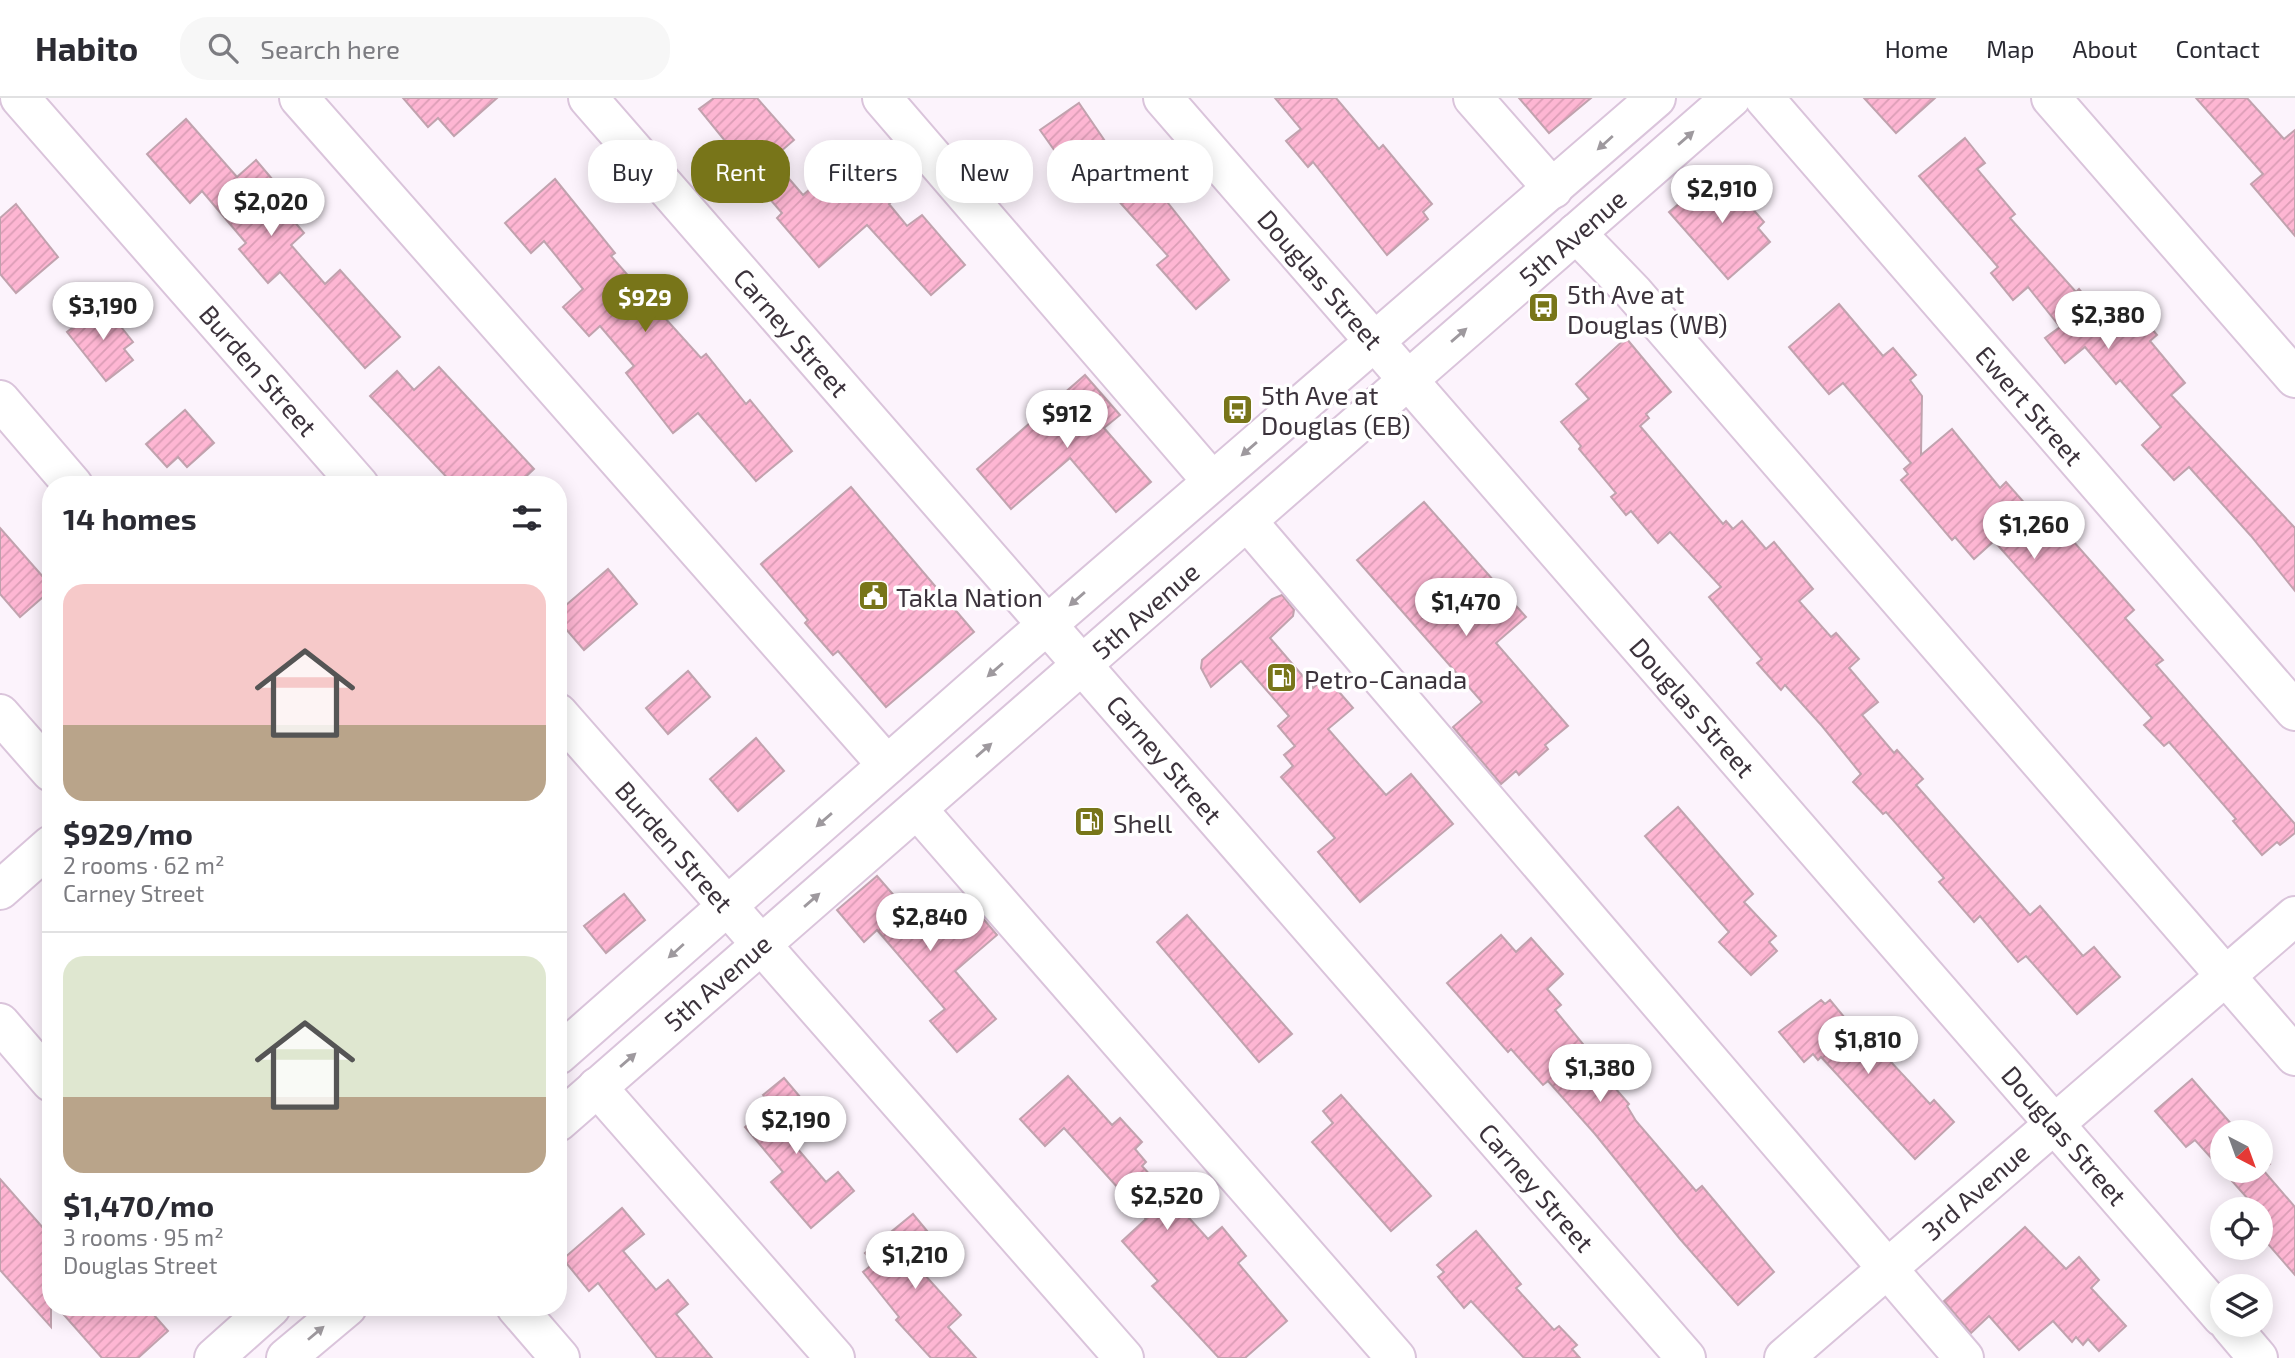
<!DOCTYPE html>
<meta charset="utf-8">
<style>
:root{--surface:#fff;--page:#f7f7f7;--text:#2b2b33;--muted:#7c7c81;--line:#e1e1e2;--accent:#787519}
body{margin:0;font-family:"Exo 2",sans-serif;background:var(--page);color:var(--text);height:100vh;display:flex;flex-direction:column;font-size:26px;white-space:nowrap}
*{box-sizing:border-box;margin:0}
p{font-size:23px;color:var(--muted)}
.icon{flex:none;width:38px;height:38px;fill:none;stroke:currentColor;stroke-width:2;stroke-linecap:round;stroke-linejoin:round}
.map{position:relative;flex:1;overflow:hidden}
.drawer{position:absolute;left:42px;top:378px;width:525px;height:840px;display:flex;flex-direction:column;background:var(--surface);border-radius:28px;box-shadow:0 4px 18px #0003}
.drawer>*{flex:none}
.hud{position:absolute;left:588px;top:42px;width:665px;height:63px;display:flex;gap:14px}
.needle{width:46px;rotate:139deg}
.fabs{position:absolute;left:2210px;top:1022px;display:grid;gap:14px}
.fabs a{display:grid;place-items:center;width:63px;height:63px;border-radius:50%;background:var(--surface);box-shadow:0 4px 18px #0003;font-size:35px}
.price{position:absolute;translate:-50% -60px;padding:0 16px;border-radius:24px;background:#fff;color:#222;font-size:23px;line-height:46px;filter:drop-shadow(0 2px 4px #0008)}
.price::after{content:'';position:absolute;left:50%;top:42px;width:21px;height:16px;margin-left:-10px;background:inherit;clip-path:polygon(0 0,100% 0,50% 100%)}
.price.active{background:var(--accent);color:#fff}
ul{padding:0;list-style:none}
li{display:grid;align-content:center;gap:14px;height:371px;padding:0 21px}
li+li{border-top:2px solid var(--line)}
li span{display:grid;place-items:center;height:217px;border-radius:21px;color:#555}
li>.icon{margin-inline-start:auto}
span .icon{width:126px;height:126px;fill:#fffc;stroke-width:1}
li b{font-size:30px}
h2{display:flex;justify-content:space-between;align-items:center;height:84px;padding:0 21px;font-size:30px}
.pill{padding:0 24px;border-radius:28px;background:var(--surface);box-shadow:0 4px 18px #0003;font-size:24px;line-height:63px}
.pill.active{background:var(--accent);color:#fff}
header{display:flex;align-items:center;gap:42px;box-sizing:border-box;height:98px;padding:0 35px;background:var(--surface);border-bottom:2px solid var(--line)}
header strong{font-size:33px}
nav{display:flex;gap:38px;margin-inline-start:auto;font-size:24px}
.search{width:490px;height:63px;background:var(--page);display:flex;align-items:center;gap:18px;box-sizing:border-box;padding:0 24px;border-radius:28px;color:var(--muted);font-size:26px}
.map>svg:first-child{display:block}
.building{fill:url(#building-hatch);stroke:#c1a2ae;stroke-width:2}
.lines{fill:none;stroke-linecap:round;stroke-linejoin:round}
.minor-casing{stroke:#dac4db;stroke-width:42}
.major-casing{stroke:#dac4db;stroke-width:42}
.minor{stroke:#fff;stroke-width:38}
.major{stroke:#fff;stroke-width:38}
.oneway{fill:#9e999e}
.labels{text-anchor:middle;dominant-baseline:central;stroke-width:7;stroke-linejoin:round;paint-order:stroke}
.street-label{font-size:26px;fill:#3c333c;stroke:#fff}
.poi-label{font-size:26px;fill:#3c333c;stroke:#fff;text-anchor:start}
</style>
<header>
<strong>Habito</strong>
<div class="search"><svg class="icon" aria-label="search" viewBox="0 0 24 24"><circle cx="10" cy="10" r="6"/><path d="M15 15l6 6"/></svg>Search here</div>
<nav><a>Home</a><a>Map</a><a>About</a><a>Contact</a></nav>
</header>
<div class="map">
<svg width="2295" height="1260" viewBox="0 0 2295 1260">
<defs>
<pattern id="building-hatch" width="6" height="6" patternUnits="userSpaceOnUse" patternTransform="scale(1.75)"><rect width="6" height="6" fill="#feb6d3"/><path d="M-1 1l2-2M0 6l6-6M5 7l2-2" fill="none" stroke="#db9db6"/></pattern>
</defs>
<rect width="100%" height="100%" fill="#fcf3fc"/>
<g class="building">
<polygon points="403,0 497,0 454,38 438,20 428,29"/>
<polygon points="714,0 757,0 794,42 772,61 803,97 860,49 900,96 889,106 907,128 922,117 965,167 931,197 867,127 819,169 777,120 782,115 723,47 726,44 699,11"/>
<polygon points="1275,0 1336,0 1379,51 1383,47 1432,106 1423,114 1428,121 1387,157 1313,64 1308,69 1286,43 1301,31"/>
<polygon points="1519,0 1591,0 1549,35"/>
<polygon points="1864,0 1935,0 1896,35"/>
<polygon points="2196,0 2247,0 2284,41 2295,32 2295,138 2251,86 2263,76"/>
<polygon points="1079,5 1107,46 1075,69 1070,62 1064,66 1040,32"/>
<polygon points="186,21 237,79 256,62 278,88 270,95 304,135 291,147 325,186 340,172 400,239 365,270 280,174 268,185 239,151 246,145 202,93 190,105 147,56"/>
<polygon points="1965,40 1985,65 1977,71 2015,116 2010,120 2076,194 2079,191 2117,238 2141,218 2157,237 2150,243 2185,285 2171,297 2295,430 2295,493 2251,438 2189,369 2174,382 2142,347 2161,329 2120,282 2116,286 2085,249 2065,265 2045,240 2060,229 2028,189 2013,202 1991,175 1998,169 1919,78"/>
<polygon points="1145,76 1229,182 1196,211 1157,167 1168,158 1116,100"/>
<polygon points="1713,77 1724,90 1730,85 1764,124 1758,130 1770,144 1728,181 1669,114"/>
<polygon points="555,81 615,155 611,158 664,219 701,260 706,256 746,306 750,302 792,353 756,383 698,315 673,335 626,275 634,268 600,228 589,238 563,209 583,191 544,143 531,155 505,125"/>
<polygon points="16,106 58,159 16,195 0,176 0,120"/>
<polygon points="103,206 133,244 124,251 133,262 106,283 67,234"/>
<polygon points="1839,206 1883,258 1893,250 1916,277 1910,282 1922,298 1921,357 1952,331 2000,390 2006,384 2042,425 2051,418 2134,512 2125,520 2163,562 2156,567 2295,726 2295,735 2280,747 2277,744 2262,757 2233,723 2236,721 2169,644 2164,648 2144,627 2152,620 1994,443 1974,461 1955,439 1952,442 1901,382 1908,376 1904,371 1911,365 1843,285 1829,296 1789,249"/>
<polygon points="1626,240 1671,294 1646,316 1649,320 1640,328 1723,426 1726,423 1733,431 1742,423 1766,451 1774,444 1813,491 1799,503 1831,539 1836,535 1859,561 1849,570 1878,604 1862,617 1894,655 1897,652 1923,681 1916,687 2030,817 2040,808 2083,858 2094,849 2120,879 2077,916 2026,858 2018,864 1980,818 1974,824 1939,784 1944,780 1886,714 1883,716 1853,684 1861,676 1822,628 1785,587 1781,592 1757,565 1762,561 1709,499 1721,489 1670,434 1658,445 1631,413 1626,417 1611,399 1616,395 1579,351 1581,348 1561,324 1589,301 1576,286"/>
<polygon points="439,269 534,371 517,387 454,387 370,298 397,273 414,292"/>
<polygon points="1085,277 1120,317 1104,330 1151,384 1116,414 1070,360 1011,411 977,371"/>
<polygon points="185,312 214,345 187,369 178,359 167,369 146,346"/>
<polygon points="851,389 974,534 886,609 838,553 833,557 805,525 808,522 761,466"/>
<polygon points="1424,404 1526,519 1496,545 1568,628 1545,647 1548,651 1519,677 1516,673 1501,686 1453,629 1482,604 1357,462"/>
<polygon points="0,430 51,488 51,492 20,519 0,496"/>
<polygon points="608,471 637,506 584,552 558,522 558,514"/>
<polygon points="1282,497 1294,512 1293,518 1270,540 1313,590 1326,579 1353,610 1328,631 1386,697 1411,676 1453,726 1360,804 1318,754 1335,740 1281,679 1293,668 1284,657 1295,648 1278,628 1289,618 1241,563 1211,589 1201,570 1202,562 1272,501"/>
<polygon points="688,573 710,599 668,636 646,610"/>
<polygon points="756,640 784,673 738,713 710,681"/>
<polygon points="1678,709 1753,796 1744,804 1776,838 1769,844 1777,853 1751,877 1719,844 1729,834 1645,738"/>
<polygon points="877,778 924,832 964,798 997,837 955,873 996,921 957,954 930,923 945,911 877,832 864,844 837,812"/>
<polygon points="624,796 645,822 606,855 584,828"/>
<polygon points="1187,817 1292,936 1259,964 1157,844"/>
<polygon points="1501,837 1516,854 1531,840 1563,876 1547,891 1561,907 1555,912 1583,946 1579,949 1629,1006 1627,1008 1636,1023 1696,1093 1702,1088 1774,1174 1738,1207 1680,1141 1595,1036 1548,983 1543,987 1511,951 1508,954 1447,885"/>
<polygon points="1821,902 1825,906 1830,902 1874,955 1879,951 1930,1006 1934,1002 1954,1024 1915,1061 1821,959 1818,962 1813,956 1804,964 1779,934"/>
<polygon points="1068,978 1112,1027 1120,1020 1142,1044 1135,1051 1146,1064 1142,1068 1208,1141 1222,1129 1246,1158 1238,1165 1287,1223 1245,1260 1219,1260 1152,1188 1158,1183 1122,1143 1146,1121 1064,1030 1045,1048 1020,1021"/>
<polygon points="784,980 817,1019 790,1042 826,1084 838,1074 854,1093 811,1130 771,1084 783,1074 745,1029 771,1007 763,997"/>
<polygon points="2192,981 2233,1028 2235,1026 2242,1034 2222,1034 2222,1072 2195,1042 2186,1049 2155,1013"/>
<polygon points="1341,997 1431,1098 1391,1133 1312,1044 1333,1025 1323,1013"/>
<polygon points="2261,1056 2270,1066 2263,1072 2295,1109 2295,1177 2261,1138 2261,1111 2257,1111 2223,1073 2261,1073"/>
<polygon points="0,1081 51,1139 51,1229 0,1172"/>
<polygon points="622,1110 644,1136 623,1153 656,1192 668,1182 688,1206 676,1216 712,1260 657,1260 598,1185 589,1193 563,1161"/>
<polygon points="913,1116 937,1145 914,1165 961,1217 948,1229 976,1260 931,1260 896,1222 899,1219 863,1174 874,1165 865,1155"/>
<polygon points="2025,1129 2066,1171 2079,1159 2099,1182 2091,1190 2126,1228 2099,1253 2088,1241 2083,1247 2076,1239 2072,1244 2053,1223 2019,1252 1989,1218 1971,1235 1944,1203"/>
<polygon points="1476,1133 1521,1186 1516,1190 1554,1232 1559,1228 1577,1247 1572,1251 1580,1260 1524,1260 1471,1203 1464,1210 1438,1179 1444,1174 1437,1167"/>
<polygon points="57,1209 147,1209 168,1233 138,1260 102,1260"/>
</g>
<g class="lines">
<defs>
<g id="minor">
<polyline points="20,0 359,387"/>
<polyline points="299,0 887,667"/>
<polyline points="588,0 1686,1260"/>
<polyline points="882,0 1212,383"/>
<polyline points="1163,0 2222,1219"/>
<polyline points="1473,0 1553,91"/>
<polyline points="1764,0 2295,613"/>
<polyline points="2051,0 2295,280"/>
<polyline points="1576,135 1633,194 2295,958"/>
<polyline points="0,302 73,387"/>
<polyline points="1247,423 1964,1260"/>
<polyline points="558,615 1124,1260"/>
<polyline points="0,616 51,674"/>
<polyline points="917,711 1396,1260"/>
<polyline points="0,792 51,747"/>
<polyline points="0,925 51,984"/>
<polyline points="597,989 835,1260"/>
<polyline points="516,1209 560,1260"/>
<polyline points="2230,1227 2258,1260"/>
<polyline points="1784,1260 2295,818"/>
</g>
<g id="major">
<polyline points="558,957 1019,551 1656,0"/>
<polyline points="558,1024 1731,0"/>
<polyline points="214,1260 271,1209"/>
<polyline points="286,1260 347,1209"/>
</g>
</defs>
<use href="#minor" class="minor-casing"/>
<use href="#major" class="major-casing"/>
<use href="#minor" class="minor"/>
<use href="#major" class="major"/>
</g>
<defs><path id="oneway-solid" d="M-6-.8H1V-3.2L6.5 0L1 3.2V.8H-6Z" transform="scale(1.75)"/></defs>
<g class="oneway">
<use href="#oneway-solid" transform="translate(1686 40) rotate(-41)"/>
<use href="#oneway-solid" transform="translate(1605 45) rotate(138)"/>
<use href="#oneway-solid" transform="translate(1459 237) rotate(-41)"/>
<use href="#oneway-solid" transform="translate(1249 351) rotate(139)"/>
<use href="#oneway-solid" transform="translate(1077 501) rotate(139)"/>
<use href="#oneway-solid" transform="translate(995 572) rotate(139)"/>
<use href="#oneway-solid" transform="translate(984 652) rotate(-41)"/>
<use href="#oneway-solid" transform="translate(824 722) rotate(139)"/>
<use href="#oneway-solid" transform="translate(812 802) rotate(-41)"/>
<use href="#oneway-solid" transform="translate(676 853) rotate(138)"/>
<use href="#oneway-solid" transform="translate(628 962) rotate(-41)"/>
<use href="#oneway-solid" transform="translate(316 1235) rotate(-40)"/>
</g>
<defs>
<symbol id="bus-square" viewBox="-11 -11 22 22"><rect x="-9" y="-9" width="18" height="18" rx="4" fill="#787519" stroke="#fff"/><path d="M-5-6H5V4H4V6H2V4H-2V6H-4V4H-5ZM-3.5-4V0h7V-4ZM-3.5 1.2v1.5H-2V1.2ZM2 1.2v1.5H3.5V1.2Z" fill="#fff"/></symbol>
<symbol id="civic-square" viewBox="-11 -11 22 22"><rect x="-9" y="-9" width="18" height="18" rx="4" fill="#787519" stroke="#fff"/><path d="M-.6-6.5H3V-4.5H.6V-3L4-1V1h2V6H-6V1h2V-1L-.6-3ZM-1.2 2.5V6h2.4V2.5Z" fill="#fff"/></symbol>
<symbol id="fuel-square" viewBox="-11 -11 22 22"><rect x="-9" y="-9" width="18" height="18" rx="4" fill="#787519" stroke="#fff"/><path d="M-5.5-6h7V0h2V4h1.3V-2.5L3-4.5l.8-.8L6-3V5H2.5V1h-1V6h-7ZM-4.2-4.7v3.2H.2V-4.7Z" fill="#fff"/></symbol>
</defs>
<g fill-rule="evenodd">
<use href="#bus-square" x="1526" y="192" width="35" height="35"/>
<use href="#bus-square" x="1220" y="294" width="35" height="35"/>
<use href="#civic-square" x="856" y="480" width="35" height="35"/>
<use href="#fuel-square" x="1264" y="562" width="35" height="35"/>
<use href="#fuel-square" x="1072" y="706" width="35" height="35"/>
</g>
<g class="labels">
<g class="street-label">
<text transform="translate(1572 139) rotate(-41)">5th Avenue</text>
<text transform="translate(1321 181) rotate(49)">Douglas Street</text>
<text transform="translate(792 234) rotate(49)">Carney Street</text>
<text transform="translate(259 272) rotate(49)">Burden Street</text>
<text transform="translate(2030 307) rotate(49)">Ewert Street</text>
<text transform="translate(1145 512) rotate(-41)">5th Avenue</text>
<text transform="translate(1693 609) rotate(49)">Douglas Street</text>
<text transform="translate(1165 661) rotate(49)">Carney Street</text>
<text transform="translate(675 748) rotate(49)">Burden Street</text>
<text transform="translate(717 884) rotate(-41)">5th Avenue</text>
<text transform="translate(2065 1037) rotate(49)">Douglas Street</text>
<text transform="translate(1537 1089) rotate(49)">Carney Street</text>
<text transform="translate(1975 1093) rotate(-41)">3rd Avenue</text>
</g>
<g class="poi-label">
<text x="1567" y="195">5th Ave at<tspan x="1567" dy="30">Douglas (WB)</tspan></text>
<text x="1261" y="296">5th Ave at<tspan x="1261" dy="30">Douglas (EB)</tspan></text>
<text x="896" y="498">Takla Nation</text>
<text x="1304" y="580">Petro-Canada</text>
<text x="1113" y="724">Shell</text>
</g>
</g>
</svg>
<div class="fabs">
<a><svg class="needle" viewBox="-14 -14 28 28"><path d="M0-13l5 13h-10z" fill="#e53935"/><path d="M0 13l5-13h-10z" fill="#7c7c81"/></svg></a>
<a><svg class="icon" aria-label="locate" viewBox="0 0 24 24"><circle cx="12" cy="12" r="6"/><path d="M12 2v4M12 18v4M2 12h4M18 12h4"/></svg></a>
<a><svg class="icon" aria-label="layers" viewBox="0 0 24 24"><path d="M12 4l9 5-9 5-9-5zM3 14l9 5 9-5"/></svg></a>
</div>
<b class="price" style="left:1722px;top:127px">$2,910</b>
<b class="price" style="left:271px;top:140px">$2,020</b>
<b class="price active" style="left:645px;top:236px">$929</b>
<b class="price" style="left:103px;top:244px">$3,190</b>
<b class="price" style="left:2108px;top:253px">$2,380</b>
<b class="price" style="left:1067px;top:352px">$912</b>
<b class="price" style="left:2034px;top:463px">$1,260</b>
<b class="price" style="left:1466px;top:540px">$1,470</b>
<b class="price" style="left:930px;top:855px">$2,840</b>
<b class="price" style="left:1868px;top:978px">$1,810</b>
<b class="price" style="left:1600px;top:1006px">$1,380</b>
<b class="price" style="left:796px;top:1058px">$2,190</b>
<b class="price" style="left:1167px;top:1134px">$2,520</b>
<b class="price" style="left:915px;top:1193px">$1,210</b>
<div class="hud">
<a class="pill">Buy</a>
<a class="pill active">Rent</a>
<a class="pill">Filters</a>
<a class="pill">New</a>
<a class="pill">Apartment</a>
</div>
<section class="drawer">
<h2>14 homes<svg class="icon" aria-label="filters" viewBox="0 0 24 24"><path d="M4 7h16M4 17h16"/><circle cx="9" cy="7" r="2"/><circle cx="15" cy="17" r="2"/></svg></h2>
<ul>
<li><span style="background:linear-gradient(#f6c9c9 65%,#b9a48a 0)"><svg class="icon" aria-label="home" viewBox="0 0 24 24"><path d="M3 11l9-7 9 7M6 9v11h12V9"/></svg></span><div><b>$929/mo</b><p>2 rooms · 62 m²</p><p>Carney Street</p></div></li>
<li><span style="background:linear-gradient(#dfe7d0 65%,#b9a48a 0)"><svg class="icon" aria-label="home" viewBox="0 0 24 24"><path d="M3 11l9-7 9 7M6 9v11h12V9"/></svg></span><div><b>$1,470/mo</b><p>3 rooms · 95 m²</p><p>Douglas Street</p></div></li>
</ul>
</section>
</div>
